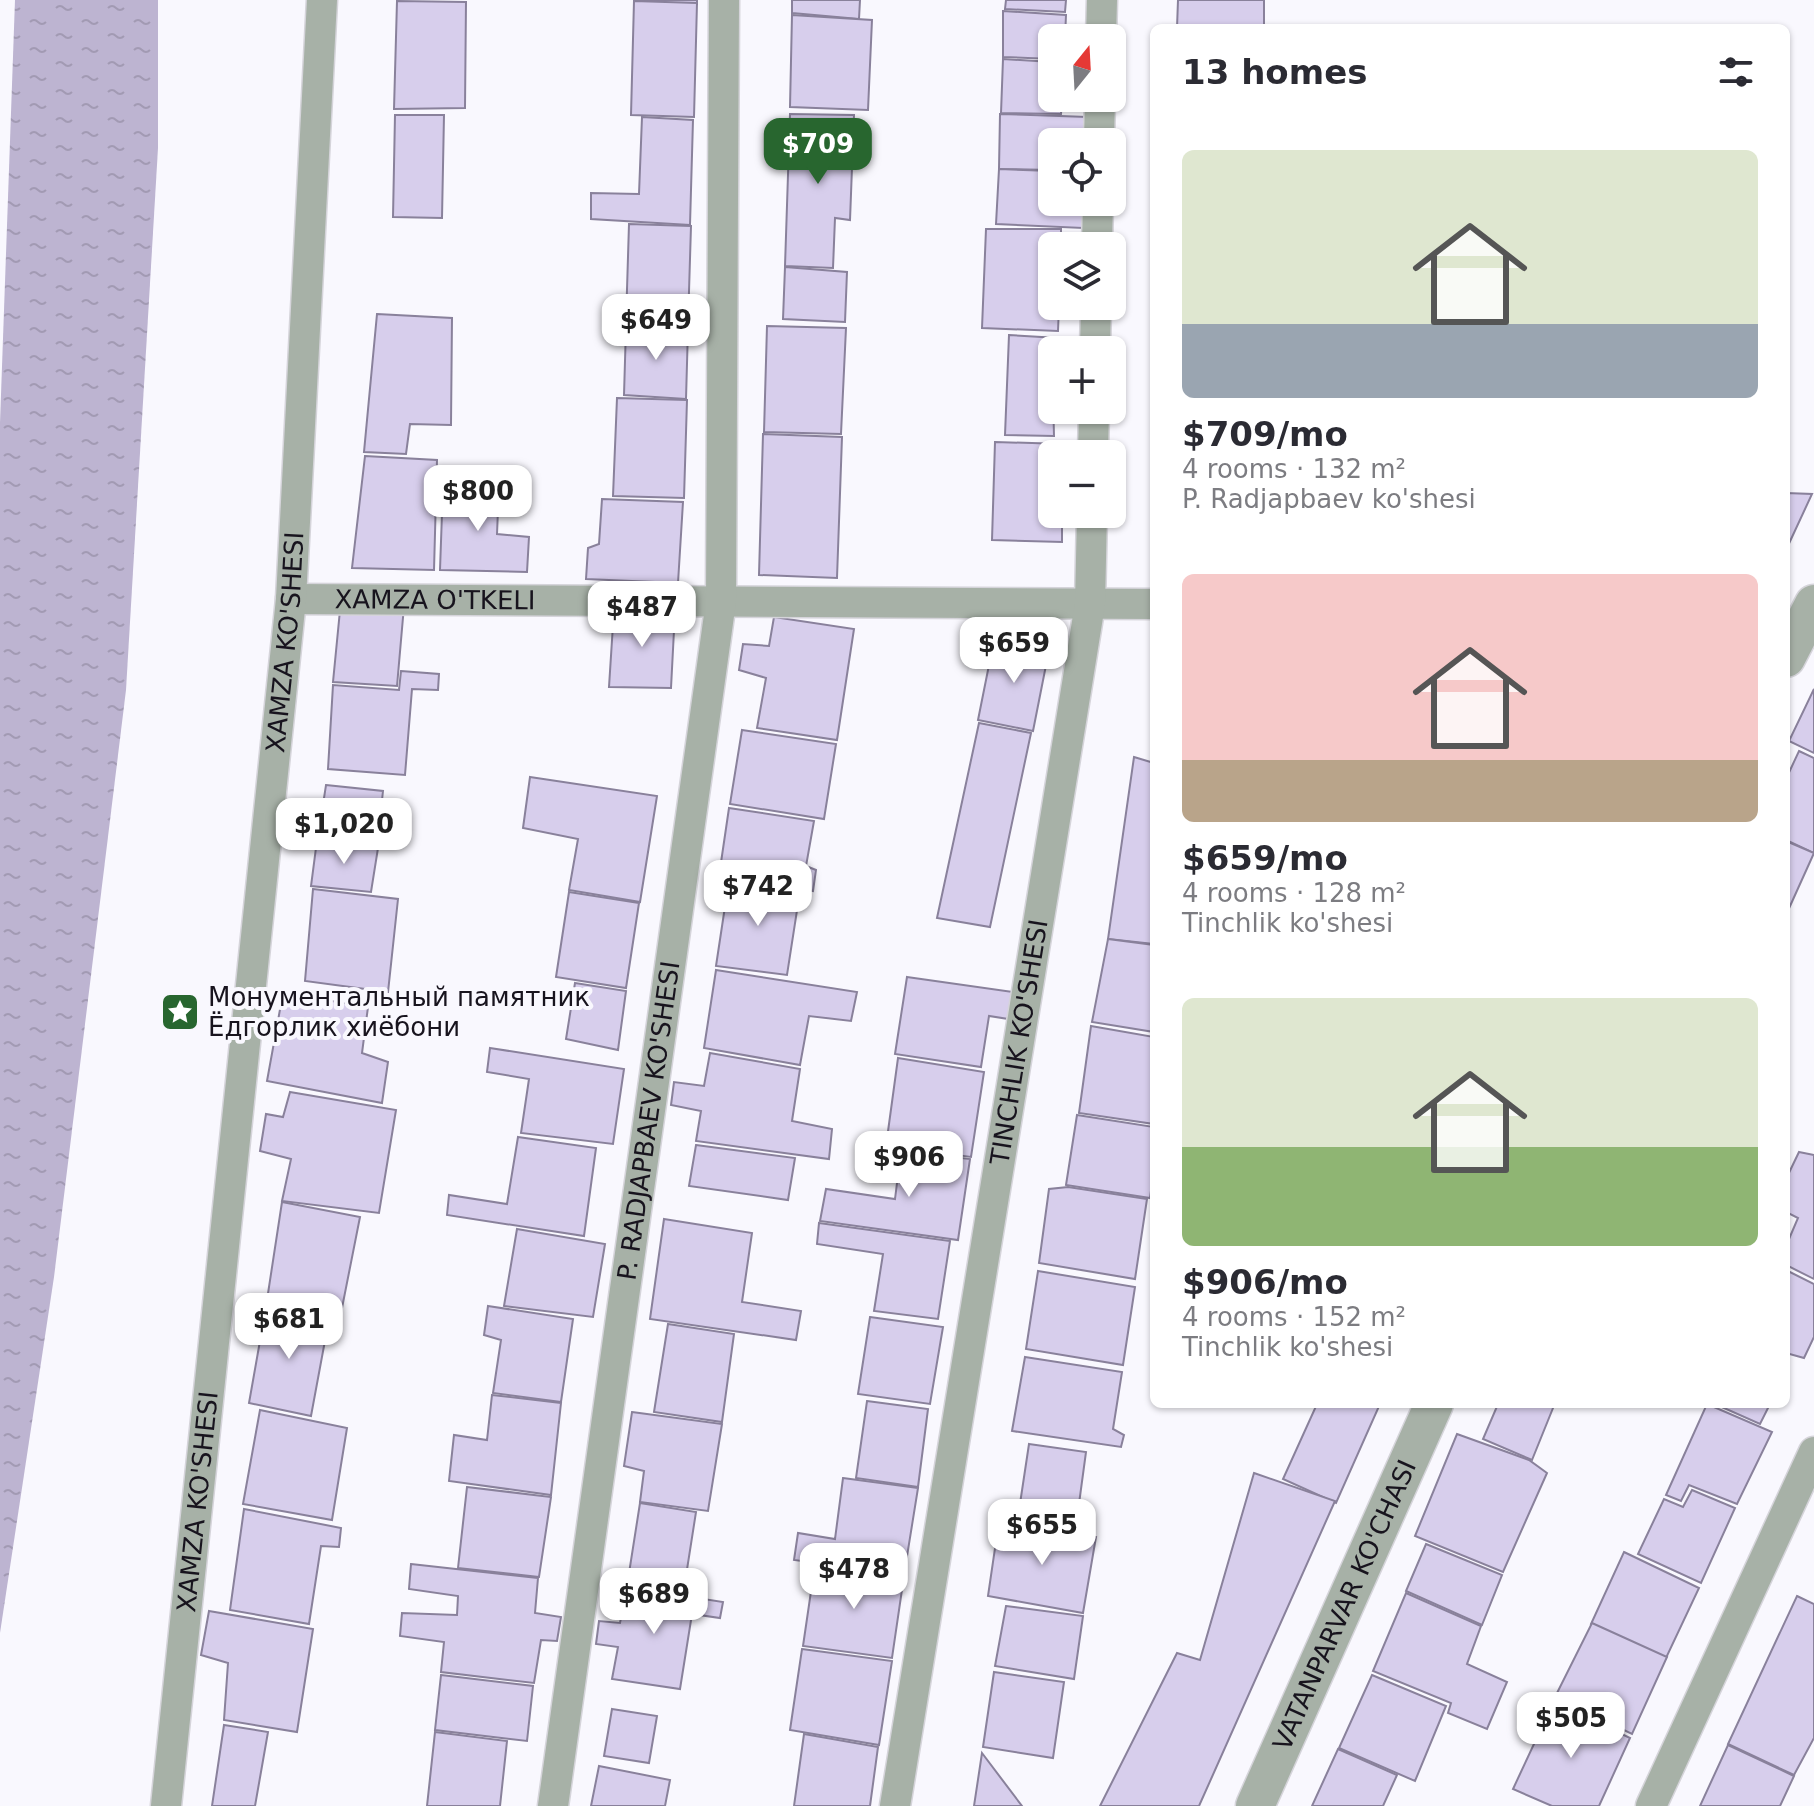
<!DOCTYPE html>
<meta charset="utf-8">
<style>
:root{--surface:#fff;--page:#f7f7f7;--text:#2b2b33;--muted:#7c7c81;--accent:#28662f}
body{margin:0;font-family:"DejaVu Sans",sans-serif;background:var(--page);color:var(--text);height:100vh;display:flex;flex-direction:column;font-size:30px;white-space:nowrap}
*{box-sizing:border-box;margin:0}
p{font-size:26px;color:var(--muted)}
.icon{flex:none;width:44px;height:44px;fill:none;stroke:currentColor;stroke-width:2;stroke-linecap:round;stroke-linejoin:round}
.map{position:relative;flex:1;overflow:hidden}
.panel{position:absolute;left:1150px;top:24px;width:640px;height:1384px;display:flex;flex-direction:column;background:var(--surface);border-radius:12px;box-shadow:0 2px 6px #0004}
.panel>*{flex:none}
.needle{width:52px;rotate:18deg}
.tools{position:absolute;left:1038px;top:24px;display:grid;gap:16px}
.tools a{display:grid;place-items:center;width:88px;height:88px;border-radius:12px;background:var(--surface);box-shadow:0 2px 6px #0004;font-size:40px}
.price{position:absolute;translate:-50% -68px;padding:0 18px;border-radius:16px;background:#fff;color:#222;font-size:26px;line-height:52px;filter:drop-shadow(0 2px 4px #0008)}
.price::after{content:'';position:absolute;left:50%;top:48px;width:24px;height:18px;margin-left:-12px;background:inherit;clip-path:polygon(0 0,100% 0,50% 100%)}
.price.selected{background:var(--accent);color:#fff}
ul{padding:0;list-style:none}
li{display:grid;align-content:center;gap:16px;height:424px;padding:0 32px}
li span{display:grid;place-items:center;height:248px;border-radius:12px;color:#555}
li>.icon{margin-inline-start:auto}
span .icon{width:144px;height:144px;fill:#fffc;stroke-width:1}
li b{font-size:34px}
h2{display:flex;justify-content:space-between;align-items:center;height:96px;padding:0 32px;font-size:34px}
.map>svg:first-child{display:block}
.water{fill:url(#water-ripples)}
.building{fill:#d7ceec;stroke:#89819b;stroke-width:2}
.lines{fill:none;stroke-linecap:round;stroke-linejoin:round}
.minor-casing{stroke:#d5d4da;stroke-width:33}
.tertiary-casing{stroke:#d5d4da;stroke-width:41}
.minor{stroke:#a7b1a7;stroke-width:30}
.tertiary{stroke:#a7b1a7;stroke-width:38}
.labels{text-anchor:middle;dominant-baseline:central;stroke-width:8;stroke-linejoin:round;paint-order:stroke}
.street-label{font-size:26px;fill:#18141e;stroke:#f9f8fe}
.poi-label{font-size:26px;fill:#18141e;stroke:#f9f8fe;text-anchor:start}
</style>
<div class="map">
<svg width="1814" height="1806" viewBox="0 0 1814 1806">
<defs>
<pattern id="water-ripples" width="26" height="14" patternUnits="userSpaceOnUse" patternTransform="scale(2)"><rect width="26" height="14" fill="#bdb4d1"/><path d="M2 4q2-2 4 0t4 0M15 11q2-2 4 0t4 0" fill="none" stroke="#a29ab3"/></pattern>
</defs>
<rect width="100%" height="100%" fill="#f9f8fe"/>
<polygon class="water" points="15,0 158,0 158,148 126,690 54,1277 0,1633 0,423"/>
<g class="building">
<polygon points="635,0 697,0 697,4 635,2"/>
<polygon points="792,0 860,0 859,19 792,13"/>
<polygon points="1006,0 1066,0 1065,12 1005,9"/>
<polygon points="1178,0 1264,0 1264,28 1177,28"/>
<polygon points="397,1 466,2 465,108 394,109"/>
<polygon points="634,1 697,3 694,117 631,115"/>
<polygon points="1003,11 1066,15 1065,38 1052,38 1052,59 1003,57"/>
<polygon points="792,15 872,20 868,110 790,107"/>
<polygon points="1003,59 1052,62 1052,98 1062,98 1061,114 1001,113"/>
<polygon points="790,114 854,115 850,220 835,218 833,268 785,266"/>
<polygon points="1000,114 1088,117 1087,142 1052,142 1052,170 999,169"/>
<polygon points="395,115 444,115 442,218 393,217"/>
<polygon points="642,117 693,120 690,225 591,219 591,193 639,194"/>
<polygon points="999,169 1052,171 1052,202 1085,202 1083,228 996,224"/>
<polygon points="629,224 691,226 688,324 626,322"/>
<polygon points="986,229 1061,229 1061,246 1052,246 1052,306 1059,306 1058,331 982,328"/>
<polygon points="785,267 847,272 845,322 783,319"/>
<polygon points="377,314 452,318 451,425 410,424 406,454 364,452"/>
<polygon points="767,326 846,328 841,434 764,432"/>
<polygon points="626,327 688,328 686,399 624,395"/>
<polygon points="1009,335 1058,338 1057,350 1052,350 1054,436 1005,435"/>
<polygon points="617,398 687,400 684,498 613,496"/>
<polygon points="763,434 842,437 837,578 759,575"/>
<polygon points="995,442 1063,444 1063,454 1052,454 1052,514 1062,514 1062,542 992,540"/>
<polygon points="365,456 437,460 434,570 352,568"/>
<polygon points="443,485 499,485 497,534 529,537 527,572 440,570"/>
<polygon points="1786,493 1812,494 1786,550"/>
<polygon points="602,499 683,502 678,583 586,579 588,548 599,544"/>
<polygon points="341,600 404,606 397,686 333,682"/>
<polygon points="614,609 675,611 671,688 609,687"/>
<polygon points="774,617 854,629 837,740 757,728 766,678 739,670 743,644 769,646"/>
<polygon points="994,640 1049,650 1033,731 978,720"/>
<polygon points="401,671 439,674 438,690 412,689 405,775 328,769 333,685 399,690"/>
<polygon points="1814,689 1814,753 1789,741"/>
<polygon points="979,723 1031,733 990,927 937,918"/>
<polygon points="742,730 836,744 824,819 730,804"/>
<polygon points="1799,751 1814,758 1814,853 1786,840 1786,779"/>
<polygon points="1134,757 1154,763 1154,944 1108,939"/>
<polygon points="530,777 657,796 640,902 569,890 578,839 523,828"/>
<polygon points="326,785 383,791 377,846 318,837"/>
<polygon points="729,808 814,821 806,866 816,870 813,891 719,876"/>
<polygon points="317,840 378,848 371,892 311,886"/>
<polygon points="1786,841 1814,853 1786,915"/>
<polygon points="729,880 800,891 787,975 716,966"/>
<polygon points="313,889 398,899 388,992 305,981"/>
<polygon points="569,892 639,903 626,988 556,977"/>
<polygon points="1108,939 1154,945 1154,1032 1092,1022"/>
<polygon points="716,970 857,992 851,1021 809,1016 800,1065 704,1048"/>
<polygon points="907,977 1019,993 1015,1020 989,1016 981,1067 895,1054"/>
<polygon points="575,983 626,991 618,1050 566,1039"/>
<polygon points="283,993 368,1007 362,1053 388,1062 382,1103 267,1081"/>
<polygon points="1091,1026 1154,1037 1154,1124 1079,1113"/>
<polygon points="490,1048 624,1069 613,1144 521,1133 529,1079 487,1072"/>
<polygon points="710,1053 800,1069 792,1121 832,1129 829,1159 696,1141 701,1111 671,1105 674,1082 704,1086"/>
<polygon points="898,1058 984,1072 971,1157 886,1146"/>
<polygon points="290,1092 396,1110 379,1213 282,1201 291,1159 260,1151 266,1114 283,1117"/>
<polygon points="1077,1115 1154,1127 1154,1170 1150,1198 1066,1185"/>
<polygon points="518,1137 596,1148 584,1236 447,1215 449,1195 507,1204"/>
<polygon points="696,1145 795,1158 788,1200 689,1186"/>
<polygon points="901,1151 970,1159 958,1240 820,1221 826,1189 895,1199"/>
<polygon points="1799,1152 1814,1155 1814,1279 1786,1265 1786,1246 1798,1218 1786,1212 1786,1179"/>
<polygon points="1068,1187 1147,1199 1135,1279 1039,1263 1049,1189"/>
<polygon points="282,1202 360,1217 341,1313 267,1300"/>
<polygon points="664,1219 752,1233 742,1302 801,1311 796,1340 650,1319"/>
<polygon points="819,1223 950,1241 938,1319 874,1311 883,1254 817,1244"/>
<polygon points="517,1229 605,1244 593,1317 504,1306"/>
<polygon points="1786,1270 1814,1284 1814,1337 1804,1358 1786,1353"/>
<polygon points="1038,1271 1135,1287 1123,1365 1026,1349"/>
<polygon points="488,1306 573,1319 561,1402 493,1393 501,1340 484,1335"/>
<polygon points="266,1307 329,1319 311,1416 249,1403"/>
<polygon points="870,1317 943,1327 930,1404 858,1394"/>
<polygon points="668,1324 734,1334 722,1422 654,1412"/>
<polygon points="1025,1357 1122,1372 1113,1429 1124,1435 1121,1447 1012,1431"/>
<polygon points="492,1395 561,1403 551,1495 449,1481 454,1435 487,1440"/>
<polygon points="867,1401 928,1409 918,1487 856,1478"/>
<polygon points="1317,1404 1380,1404 1336,1503 1283,1479"/>
<polygon points="1498,1404 1549,1404 1553,1408 1532,1460 1483,1439"/>
<polygon points="1707,1404 1772,1432 1737,1504 1689,1485 1681,1501 1666,1495"/>
<polygon points="1715,1404 1770,1404 1760,1424"/>
<polygon points="260,1410 347,1428 332,1520 243,1504"/>
<polygon points="632,1412 722,1424 708,1511 640,1502 644,1471 624,1466"/>
<polygon points="1457,1434 1529,1460 1547,1473 1503,1572 1415,1536"/>
<polygon points="1029,1444 1086,1452 1076,1526 1018,1517"/>
<polygon points="1254,1473 1335,1501 1199,1806 1100,1806 1177,1653 1200,1660"/>
<polygon points="843,1478 918,1488 904,1575 794,1560 798,1533 835,1539"/>
<polygon points="467,1487 551,1497 539,1577 458,1568"/>
<polygon points="1692,1490 1735,1508 1701,1583 1638,1554 1664,1499 1683,1507"/>
<polygon points="640,1503 696,1512 683,1595 627,1586"/>
<polygon points="244,1509 341,1528 339,1547 321,1546 309,1624 230,1610"/>
<polygon points="999,1521 1096,1537 1083,1613 988,1596"/>
<polygon points="1426,1544 1502,1575 1482,1625 1406,1591"/>
<polygon points="1624,1552 1699,1588 1666,1658 1591,1624"/>
<polygon points="411,1564 538,1578 535,1613 561,1617 557,1641 541,1640 534,1683 441,1672 444,1642 400,1636 402,1613 457,1615 458,1596 409,1589"/>
<polygon points="815,1564 904,1576 892,1658 803,1646"/>
<polygon points="627,1587 723,1602 720,1618 692,1614 680,1689 612,1679 618,1647 596,1644 599,1621 620,1623"/>
<polygon points="1406,1593 1481,1626 1467,1664 1507,1682 1487,1729 1448,1713 1451,1703 1373,1671"/>
<polygon points="1797,1596 1814,1604 1814,1738 1794,1775 1728,1744"/>
<polygon points="1006,1606 1083,1616 1074,1679 995,1666"/>
<polygon points="209,1611 313,1629 297,1732 224,1720 228,1663 201,1655"/>
<polygon points="1592,1623 1667,1657 1632,1734 1555,1697"/>
<polygon points="802,1649 892,1661 879,1745 790,1730"/>
<polygon points="994,1672 1064,1682 1053,1758 983,1747"/>
<polygon points="441,1675 533,1686 527,1741 435,1730"/>
<polygon points="1372,1675 1446,1706 1415,1781 1339,1748"/>
<polygon points="1554,1701 1630,1738 1599,1806 1552,1806 1513,1789"/>
<polygon points="612,1709 657,1716 649,1763 604,1756"/>
<polygon points="224,1725 268,1732 255,1806 212,1806"/>
<polygon points="435,1732 507,1741 500,1806 427,1806"/>
<polygon points="804,1734 878,1747 870,1806 794,1806"/>
<polygon points="1728,1745 1794,1776 1780,1806 1700,1806"/>
<polygon points="1338,1749 1397,1775 1383,1806 1312,1806"/>
<polygon points="982,1753 1022,1806 974,1806"/>
<polygon points="599,1766 670,1780 665,1806 591,1806"/>
</g>
<g class="lines">
<defs>
<g id="minor">
<polyline points="1101,38 1102,0"/>
<polyline points="1099,142 1100,98"/>
<polyline points="1097,246 1098,202"/>
<polyline points="1095,350 1096,306"/>
<polyline points="1093,454 1094,410"/>
<path id="s1" d="M 291,599 L 1154,604"/>
<path id="s2" d="M 166,1806 L 291,599 L 322,0"/>
<path id="s3" d="M 553,1806 L 721,601 L 724,0"/>
<path id="s4" d="M 895,1806 L 1090,604 L 1092,514"/>
<polyline points="1651,1806 1814,1452"/>
</g>
<g id="tertiary">
<polyline points="1786,658 1814,604"/>
<path id="s5" d="M 1255,1806 L 1434,1404"/>
</g>
</defs>
<use href="#minor" class="minor-casing"/>
<use href="#tertiary" class="tertiary-casing"/>
<use href="#minor" class="minor"/>
<use href="#tertiary" class="tertiary"/>
</g>
<defs>
<symbol id="sight-square" viewBox="-11 -11 22 22"><rect x="-9" y="-9" width="18" height="18" rx="4" fill="#28662f" stroke="#f9f8fe"/><path d="M0-6L1.8-2.2L6-1.7L2.9 1.2L3.7 5.4L0 3.3L-3.7 5.4L-2.9 1.2L-6-1.7L-1.8-2.2Z" fill="#fff"/></symbol>
</defs>
<g fill-rule="evenodd">
<use href="#sight-square" x="158" y="990" width="44" height="44"/>
</g>
<g class="labels">
<g class="street-label">
<text stroke="none"><textPath href="#s1" startOffset="144">XAMZA O'TKELI</textPath></text>
<text stroke="none"><textPath href="#s2" startOffset="1170">XAMZA KO'SHESI</textPath></text>
<text stroke="none"><textPath href="#s4" startOffset="774">TINCHLIK KO'SHESI</textPath></text>
<text stroke="none"><textPath href="#s3" startOffset="692">P. RADJAPBAEV KO'SHESI</textPath></text>
<text stroke="none"><textPath href="#s2" startOffset="306">XAMZA KO'SHESI</textPath></text>
<text stroke="none"><textPath href="#s5" startOffset="220">VATANPARVAR KO'CHASI</textPath></text>
</g>
<g class="poi-label">
<text x="208" y="997">Монументальный памятник<tspan x="208" dy="30">Ёдгорлик хиёбони</tspan></text>
</g>
</g>
</svg>
<div class="tools">
<a><svg class="needle" viewBox="-14 -14 28 28"><path d="M0-13l5 13h-10z" fill="#e53935"/><path d="M0 13l5-13h-10z" fill="#7c7c81"/></svg></a>
<a><svg class="icon" aria-label="locate" viewBox="0 0 24 24"><circle cx="12" cy="12" r="6"/><path d="M12 2v4M12 18v4M2 12h4M18 12h4"/></svg></a>
<a><svg class="icon" aria-label="layers" viewBox="0 0 24 24"><path d="M12 4l9 5-9 5-9-5zM3 14l9 5 9-5"/></svg></a>
<a>+</a>
<a>−</a>
</div>
<b class="price selected" style="left:818px;top:186px">$709</b>
<b class="price" style="left:656px;top:362px">$649</b>
<b class="price" style="left:478px;top:533px">$800</b>
<b class="price" style="left:642px;top:649px">$487</b>
<b class="price" style="left:1014px;top:685px">$659</b>
<b class="price" style="left:344px;top:866px">$1,020</b>
<b class="price" style="left:758px;top:928px">$742</b>
<b class="price" style="left:909px;top:1199px">$906</b>
<b class="price" style="left:289px;top:1361px">$681</b>
<b class="price" style="left:1042px;top:1567px">$655</b>
<b class="price" style="left:854px;top:1611px">$478</b>
<b class="price" style="left:654px;top:1636px">$689</b>
<b class="price" style="left:1571px;top:1760px">$505</b>
<section class="panel">
<h2>13 homes<svg class="icon" aria-label="filters" viewBox="0 0 24 24"><path d="M4 7h16M4 17h16"/><circle cx="9" cy="7" r="2"/><circle cx="15" cy="17" r="2"/></svg></h2>
<ul>
<li><span style="background:linear-gradient(#dfe7d0 70%,#9aa5b1 0)"><svg class="icon" aria-label="home" viewBox="0 0 24 24"><path d="M3 11l9-7 9 7M6 9v11h12V9"/></svg></span><div><b>$709/mo</b><p>4 rooms · 132 m²</p><p>P. Radjapbaev ko'shesi</p></div></li>
<li><span style="background:linear-gradient(#f6c9c9 75%,#b9a48a 0)"><svg class="icon" aria-label="home" viewBox="0 0 24 24"><path d="M3 11l9-7 9 7M6 9v11h12V9"/></svg></span><div><b>$659/mo</b><p>4 rooms · 128 m²</p><p>Tinchlik ko'shesi</p></div></li>
<li><span style="background:linear-gradient(#dfe7d0 60%,#8fb573 0)"><svg class="icon" aria-label="home" viewBox="0 0 24 24"><path d="M3 11l9-7 9 7M6 9v11h12V9"/></svg></span><div><b>$906/mo</b><p>4 rooms · 152 m²</p><p>Tinchlik ko'shesi</p></div></li>
</ul>
</section>
</div>
